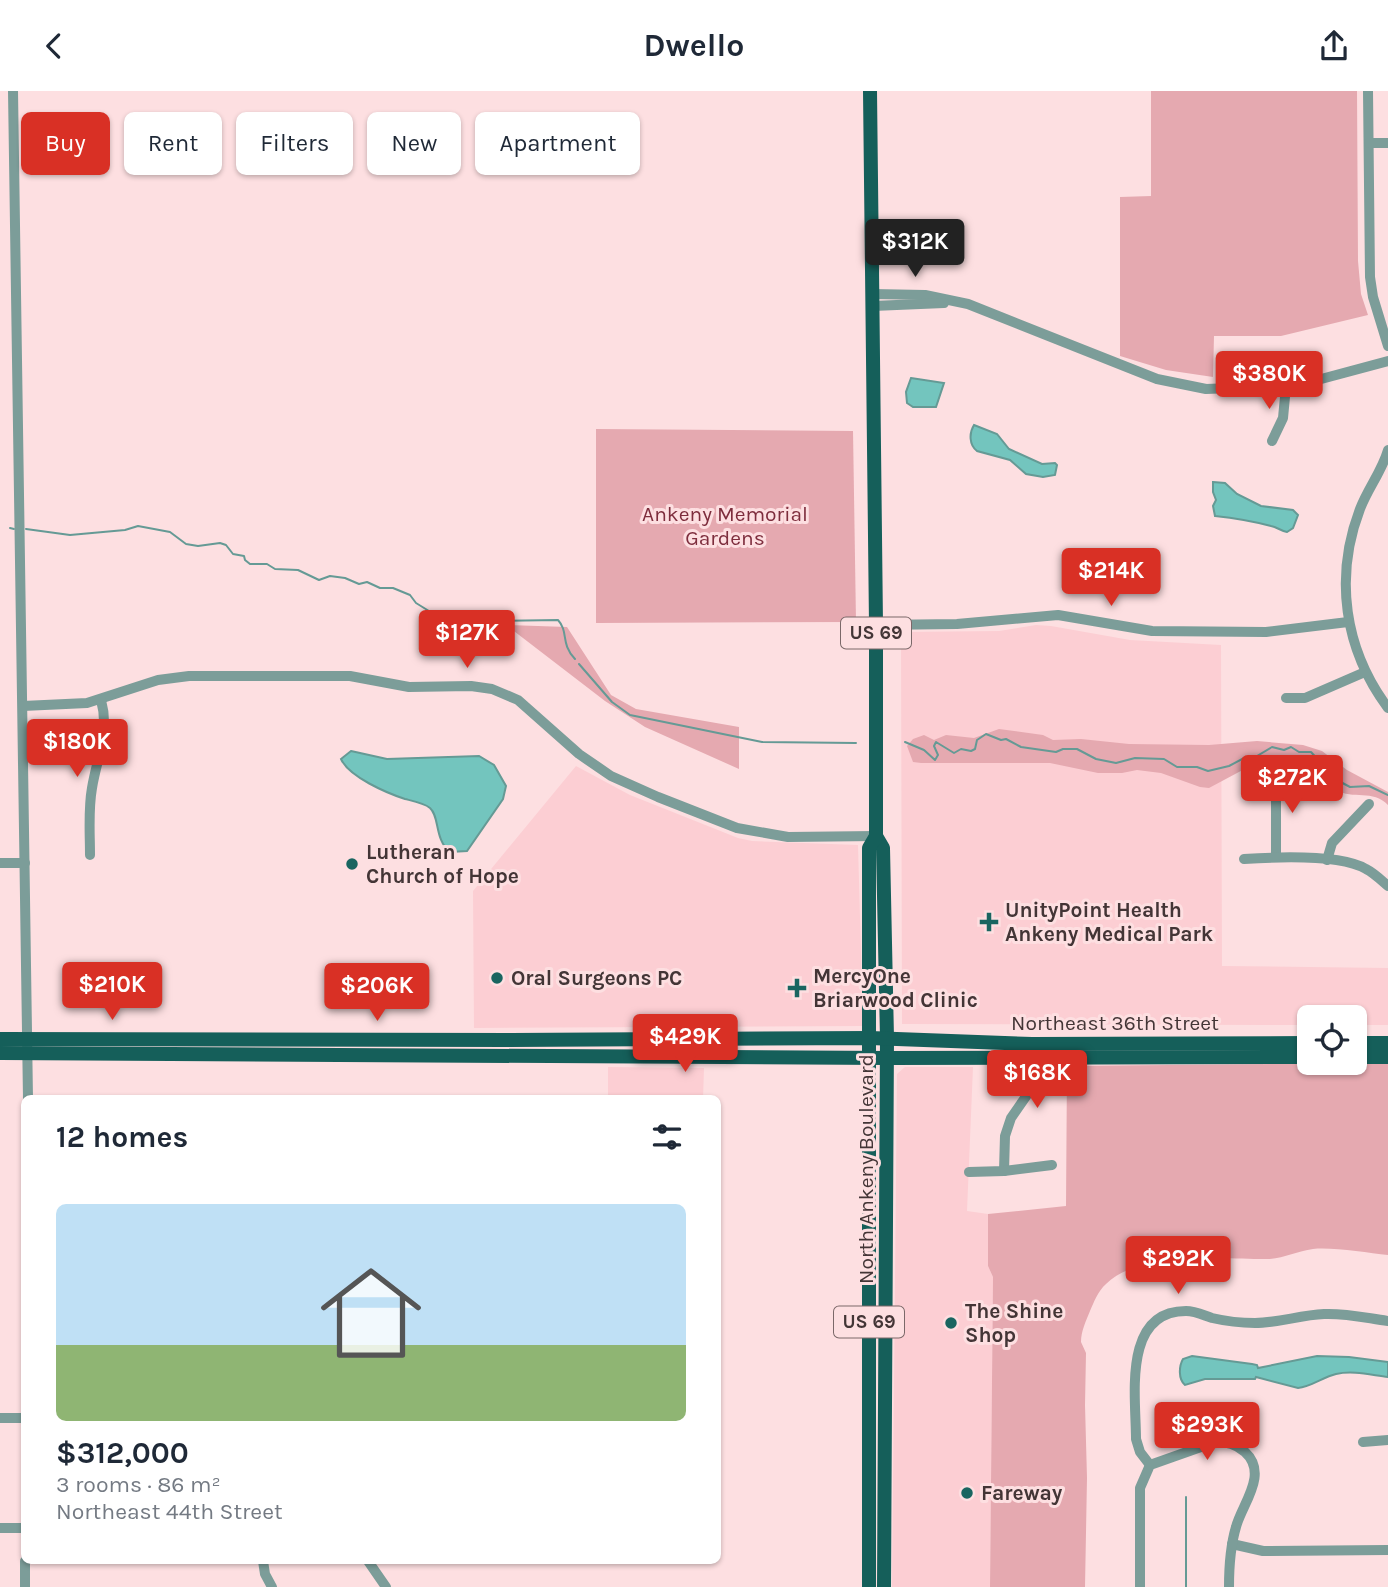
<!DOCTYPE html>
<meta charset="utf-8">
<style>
:root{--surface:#fff;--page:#f2f2f3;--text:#1f2937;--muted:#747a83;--line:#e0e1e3;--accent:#d93025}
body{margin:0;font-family:Karla,sans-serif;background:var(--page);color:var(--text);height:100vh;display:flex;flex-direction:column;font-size:26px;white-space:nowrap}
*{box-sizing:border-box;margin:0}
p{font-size:23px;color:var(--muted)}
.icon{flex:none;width:38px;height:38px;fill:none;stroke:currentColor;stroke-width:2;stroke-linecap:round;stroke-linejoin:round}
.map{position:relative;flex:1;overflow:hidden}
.details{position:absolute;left:21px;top:1004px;width:700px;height:469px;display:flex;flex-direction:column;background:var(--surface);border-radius:10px;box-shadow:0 2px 5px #0004}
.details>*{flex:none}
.guide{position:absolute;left:21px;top:21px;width:700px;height:63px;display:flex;gap:14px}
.fabs{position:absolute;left:1297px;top:914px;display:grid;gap:14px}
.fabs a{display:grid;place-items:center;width:70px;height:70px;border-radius:10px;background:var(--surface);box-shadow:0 2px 5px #0004;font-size:35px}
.price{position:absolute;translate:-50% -60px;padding:0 16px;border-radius:7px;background:var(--accent);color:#fff;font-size:23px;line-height:46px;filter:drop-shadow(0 2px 4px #0008)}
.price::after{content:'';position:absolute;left:50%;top:42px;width:21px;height:16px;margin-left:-10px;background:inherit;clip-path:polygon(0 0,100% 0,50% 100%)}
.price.selected{background:#222;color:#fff}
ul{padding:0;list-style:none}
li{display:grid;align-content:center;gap:14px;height:371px;padding:0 35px}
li+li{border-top:2px solid var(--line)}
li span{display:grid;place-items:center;height:217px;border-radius:10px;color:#555}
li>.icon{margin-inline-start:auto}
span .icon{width:126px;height:126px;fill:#fffc;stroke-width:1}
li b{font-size:30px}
h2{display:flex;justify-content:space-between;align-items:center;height:84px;padding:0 35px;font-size:30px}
.tag{padding:0 24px;border-radius:10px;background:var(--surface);box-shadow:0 2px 5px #0004;font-size:24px;line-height:63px}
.tag.selected{background:var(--accent);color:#fff}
header{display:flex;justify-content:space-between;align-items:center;height:91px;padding:0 35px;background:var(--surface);font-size:32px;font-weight:700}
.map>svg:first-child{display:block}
.built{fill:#fcced3}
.green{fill:#e5a9b0}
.water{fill:#73c5be;stroke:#659a95;stroke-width:2}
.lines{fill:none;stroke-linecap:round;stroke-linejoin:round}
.stream{stroke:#659a95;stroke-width:2}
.minor{stroke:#7c9d99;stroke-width:10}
.major{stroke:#155f5a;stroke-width:14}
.poi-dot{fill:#196560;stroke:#fddfe1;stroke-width:2.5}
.labels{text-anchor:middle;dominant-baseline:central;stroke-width:6;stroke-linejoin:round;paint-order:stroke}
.shield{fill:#fddfe1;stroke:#7b6869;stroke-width:2}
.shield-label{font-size:19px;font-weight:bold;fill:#433536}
.park-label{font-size:21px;fill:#7e2d3d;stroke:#fddfe1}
.poi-label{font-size:21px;font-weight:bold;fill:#433536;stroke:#fddfe1;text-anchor:start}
.street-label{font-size:21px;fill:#433536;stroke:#fddfe1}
</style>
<header><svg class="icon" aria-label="back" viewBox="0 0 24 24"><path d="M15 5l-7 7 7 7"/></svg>Dwello<svg class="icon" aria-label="share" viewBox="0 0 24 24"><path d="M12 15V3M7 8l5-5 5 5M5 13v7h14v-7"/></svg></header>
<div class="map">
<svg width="1388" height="1496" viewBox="0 0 1388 1496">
<rect width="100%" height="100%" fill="#fddfe1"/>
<g class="built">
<polygon points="1036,534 1051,535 1130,549 1221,554 1222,875 1388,877 1388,934 1355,934 1354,926 1309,926 1309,934 902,933 901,541 999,540"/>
<polygon points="576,675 630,704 738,747 752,750 858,754 863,935 474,937 473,800"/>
<polygon points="608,976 704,977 703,1008 608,1008"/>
<polygon points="905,976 973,976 967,1120 988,1123 988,1175 993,1186 990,1496 892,1496 897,983"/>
</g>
<g class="green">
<polygon points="1151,0 1357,0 1358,170 1361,203 1368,224 1281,245 1214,245 1213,286 1166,279 1120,265 1120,106 1151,105"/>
<polygon points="596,338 853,340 856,531 596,532"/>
<polygon points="506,534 567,536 611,604 636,618 739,636 739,678 645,636 605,610"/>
<path d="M 999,638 L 1043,644 L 1053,649 L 1081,648 L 1129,653 L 1209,654 L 1257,650 L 1303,654 L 1322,660 L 1347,679 L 1388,701 L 1388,714 C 1373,698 1353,709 1336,699 C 1313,686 1297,661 1267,666 L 1209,697 L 1200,696 L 1161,682 L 1137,679 L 1122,682 L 1098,682 L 1050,672 L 921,672 L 913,671 L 907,655 L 913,648 L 924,644 L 934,649 L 946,644 L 974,647 Z"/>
<path d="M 1388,972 L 1388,1164 C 1367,1162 1333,1156 1313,1158 C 1297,1160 1283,1168 1267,1168 C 1222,1169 1141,1159 1106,1193 C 1098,1200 1094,1211 1090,1220 C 1086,1230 1081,1240 1081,1251 L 1086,1262 L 1085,1314 L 1087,1387 L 1085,1496 L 990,1496 L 993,1186 L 988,1175 L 988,1123 L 1066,1115 L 1067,975 Z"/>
</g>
<g class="water">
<polygon points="911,287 944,292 936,316 913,316 907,312 906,301"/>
<path d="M 974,334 L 997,343 L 1009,358 L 1042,373 L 1055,372 L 1057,374 L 1055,384 L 1043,386 L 1026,383 L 1010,369 L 977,360 C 969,354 969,342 974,334 Z"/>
<path d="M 1213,391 L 1225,392 L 1237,403 L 1261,415 L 1293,419 L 1298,424 L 1293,437 L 1287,441 C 1281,440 1277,436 1271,435 C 1252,430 1234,427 1215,425 L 1213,415 L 1216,409 L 1213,401 Z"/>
<path d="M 351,660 L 387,668 L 479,665 L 494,674 L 506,695 L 503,708 L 467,760 L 450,761 C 434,748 440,726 430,717 C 424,712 413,710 405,708 C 387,702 349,686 341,668 Z"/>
<path d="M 1192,1265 L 1252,1273 L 1257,1274 L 1258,1277 L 1317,1265 L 1349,1266 L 1388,1271 L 1388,1286 C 1371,1284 1353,1279 1336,1283 C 1323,1286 1311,1296 1298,1297 L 1256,1286 L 1255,1288 L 1205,1288 L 1185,1294 C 1178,1288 1179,1275 1183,1268 Z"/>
</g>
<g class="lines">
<g class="stream">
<polyline points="10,437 14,438"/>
<path d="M 26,438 L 70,444 L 125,439 L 138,435 L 170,441 L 186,453 L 198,455 L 220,452 L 226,454 L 233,463 L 244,465 L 245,469 L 250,473 L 267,473 L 275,478 L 298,479 L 319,489 L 330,485 L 345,487 L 359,493 L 367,491 L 380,497 L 393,497 L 410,504 L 416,512 L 437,525 L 456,529 L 487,527 L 489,530 L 558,529 C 569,541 560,552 575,568"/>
<polyline points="579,573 612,611 630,624 762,651 856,652"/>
<polyline points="905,651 924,659 935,669 938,664 934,655 936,651 954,662 961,658 971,660 975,658 977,649 986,643 1001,649 1006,648 1021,656 1056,661 1063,658 1077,658 1096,668 1116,672 1135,667 1164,668 1177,676 1197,676 1208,680 1229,675 1246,666 1252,668 1272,656 1284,659 1291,656 1299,661 1311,661 1319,670 1318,675 1322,681 1350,696 1369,695 1388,704"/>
<polyline points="1186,1496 1186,1406"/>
</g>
<g class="minor">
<polyline points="13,0 28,1008"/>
<polyline points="1368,0 1370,186 1373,206 1388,255"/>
<polyline points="1369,52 1388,52"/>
<polyline points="873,203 925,204 968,213 1157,288 1206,298 1286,295 1310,291 1388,270"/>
<polyline points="873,215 944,212"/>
<polyline points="1272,350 1283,327 1286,295"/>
<path d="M 1388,359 C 1382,380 1368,397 1360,418 C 1334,486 1344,558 1388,617"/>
<polyline points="876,534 957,533 1058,524 1152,540 1266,541 1348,531"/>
<polyline points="1286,607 1305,607 1365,581"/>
<polyline points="23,615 87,612 158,589 189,585 350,585 409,596 471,595 492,598 518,609 579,663 611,685 658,706 737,737 788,746 876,745"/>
<polyline points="1276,683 1276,766"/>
<path d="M 90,764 C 90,742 88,719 92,697 C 97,666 110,641 101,609"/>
<path d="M 1244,768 C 1275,766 1340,763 1366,778 C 1374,782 1381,789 1388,795"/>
<polyline points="1327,769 1332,752 1369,713"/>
<polyline points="0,772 25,772"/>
<polyline points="1004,1080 1005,1045 1011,1027 1027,1004 1030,995 1032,961"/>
<polyline points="969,1081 1004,1080 1052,1074"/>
<polyline points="0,1327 24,1327"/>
<polyline points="1363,1351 1388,1349"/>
<path d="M 1150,1374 L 1140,1361 L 1136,1348 C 1136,1306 1122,1220 1186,1220 C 1195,1220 1203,1224 1212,1227 C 1225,1230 1241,1232 1255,1232 C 1278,1232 1300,1224 1324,1223 C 1346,1222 1366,1227 1388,1230"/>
<polyline points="0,1437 24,1437"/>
<polyline points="1232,1453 1263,1460 1388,1459"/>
<polyline points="25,1470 25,1496"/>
<polyline points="263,1470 265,1483 272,1496"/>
<polyline points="368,1470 386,1496"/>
<path d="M 1140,1496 L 1140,1397 L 1150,1374 L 1215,1351 C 1227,1351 1236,1353 1245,1361 C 1269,1383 1242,1413 1236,1436 C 1230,1456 1229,1476 1229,1496"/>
</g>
<g class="major">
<polyline points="876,745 883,757 887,947 884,1496"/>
<polyline points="0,948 511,949 870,947 1032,953 1309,952"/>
<polyline points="1354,952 1388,952"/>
<polyline points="0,962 886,967 1309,966"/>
<polyline points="1354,966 1388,966"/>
<polyline points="869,1496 869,757 876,745 876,534 870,0"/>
</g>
</g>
<g class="poi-dot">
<circle cx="352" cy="773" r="7"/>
<path d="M985.5 820.5h7v7h7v7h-7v7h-7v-7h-7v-7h7z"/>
<circle cx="497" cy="887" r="7"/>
<path d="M793.5 886.5h7v7h7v7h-7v7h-7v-7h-7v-7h7z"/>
<circle cx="951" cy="1232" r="7"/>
<circle cx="967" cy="1402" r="7"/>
</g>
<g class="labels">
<g class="shield">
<rect x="841" y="526.5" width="70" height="31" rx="5"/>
<rect x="834" y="1215.5" width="70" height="31" rx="5"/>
</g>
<g class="shield-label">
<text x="876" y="542">US 69</text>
<text x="869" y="1231">US 69</text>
</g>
<g class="park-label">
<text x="725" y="423">Ankeny Memorial<tspan x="725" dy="24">Gardens</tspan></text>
</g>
<g class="poi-label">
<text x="366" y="761">Lutheran<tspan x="366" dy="24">Church of Hope</tspan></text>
<text x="1005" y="819">UnityPoint Health<tspan x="1005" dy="24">Ankeny Medical Park</tspan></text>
<text x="813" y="885">MercyOne<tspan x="813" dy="24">Briarwood Clinic</tspan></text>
<text x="511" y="887">Oral Surgeons PC</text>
<text x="965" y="1220">The Shine<tspan x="965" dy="24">Shop</tspan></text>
<text x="981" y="1402">Fareway</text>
</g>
<g class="street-label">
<text x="1115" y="932">Northeast 36th Street</text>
<text transform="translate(866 1078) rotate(-90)">North Ankeny Boulevard</text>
</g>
</g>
</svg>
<div class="fabs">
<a><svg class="icon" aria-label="locate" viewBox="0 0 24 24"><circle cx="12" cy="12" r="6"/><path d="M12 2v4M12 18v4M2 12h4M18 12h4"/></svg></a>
</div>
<b class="price selected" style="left:915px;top:188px">$312K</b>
<b class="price" style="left:1269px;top:320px">$380K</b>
<b class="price" style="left:1111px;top:517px">$214K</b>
<b class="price" style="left:467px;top:579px">$127K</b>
<b class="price" style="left:77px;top:688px">$180K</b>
<b class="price" style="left:1292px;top:724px">$272K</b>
<b class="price" style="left:112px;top:931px">$210K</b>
<b class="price" style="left:377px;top:932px">$206K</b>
<b class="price" style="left:685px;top:983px">$429K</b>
<b class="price" style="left:1037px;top:1019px">$168K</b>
<b class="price" style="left:1178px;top:1205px">$292K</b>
<b class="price" style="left:1207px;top:1371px">$293K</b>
<div class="guide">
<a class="tag selected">Buy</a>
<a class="tag">Rent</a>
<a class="tag">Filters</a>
<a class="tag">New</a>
<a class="tag">Apartment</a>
</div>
<section class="details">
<h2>12 homes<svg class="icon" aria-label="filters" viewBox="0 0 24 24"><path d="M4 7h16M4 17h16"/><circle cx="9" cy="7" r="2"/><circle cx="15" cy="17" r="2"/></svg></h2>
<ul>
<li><span style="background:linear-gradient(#bfe0f5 65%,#8fb573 0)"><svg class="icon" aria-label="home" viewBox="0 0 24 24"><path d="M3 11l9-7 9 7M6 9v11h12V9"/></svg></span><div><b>$312,000</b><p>3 rooms · 86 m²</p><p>Northeast 44th Street</p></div></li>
</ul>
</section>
</div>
